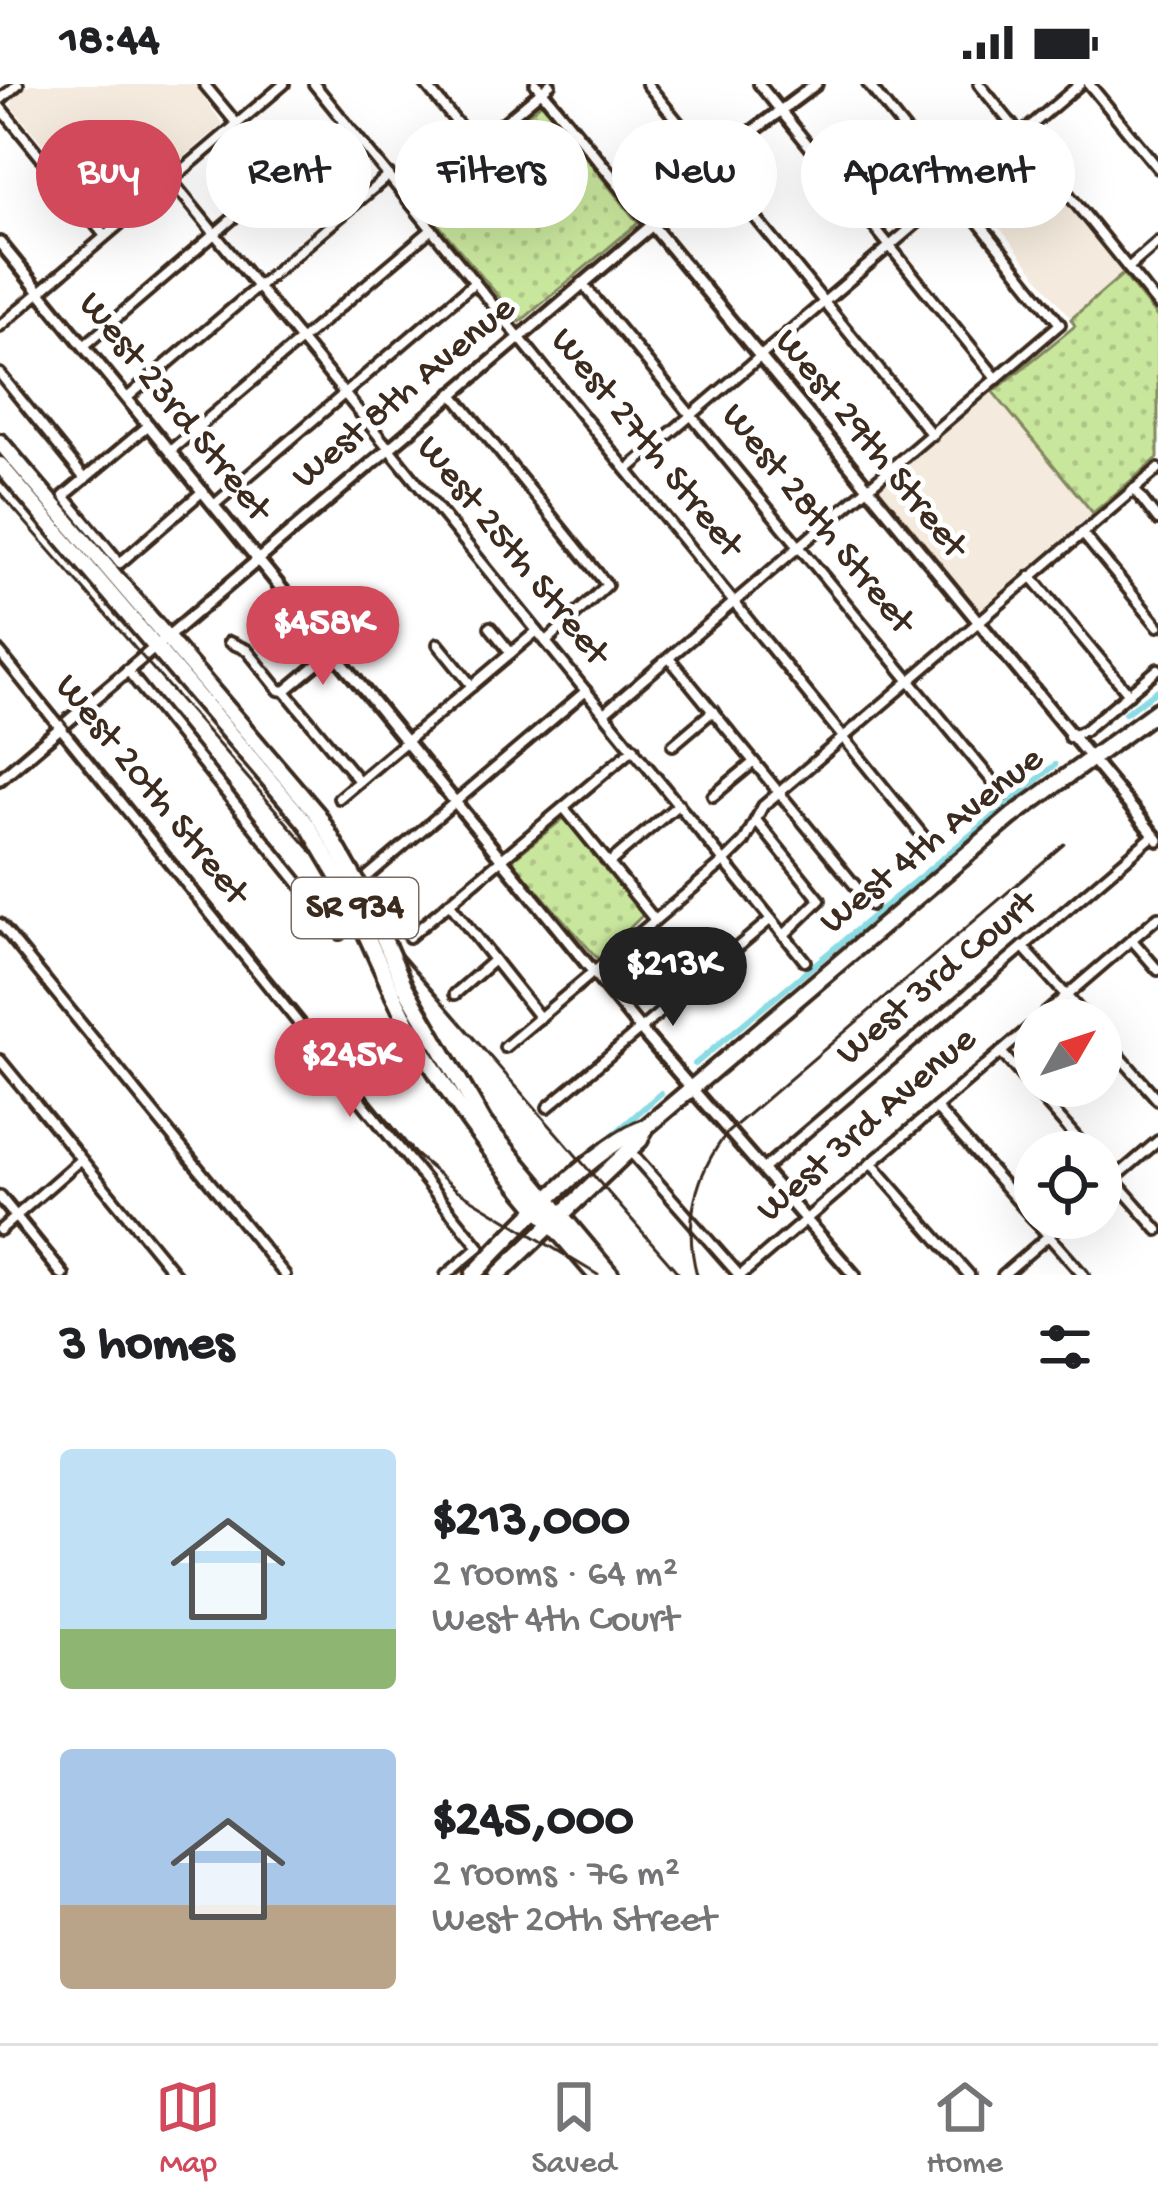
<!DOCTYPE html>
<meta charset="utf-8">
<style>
:root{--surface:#fff;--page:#f2f2f2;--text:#202124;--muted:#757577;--line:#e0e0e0;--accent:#d1495b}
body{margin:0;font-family:"Gochi Hand",sans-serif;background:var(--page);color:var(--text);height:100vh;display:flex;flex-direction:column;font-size:45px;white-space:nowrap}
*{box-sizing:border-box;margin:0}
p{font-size:39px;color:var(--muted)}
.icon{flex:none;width:66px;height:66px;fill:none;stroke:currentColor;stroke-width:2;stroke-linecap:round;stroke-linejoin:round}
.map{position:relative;height:1191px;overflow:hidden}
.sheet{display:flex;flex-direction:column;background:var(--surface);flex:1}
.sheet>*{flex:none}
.guide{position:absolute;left:36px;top:36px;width:1086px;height:108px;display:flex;gap:24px}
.needle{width:78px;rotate:51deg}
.controls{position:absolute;left:1014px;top:915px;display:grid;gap:24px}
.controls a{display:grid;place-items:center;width:108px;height:108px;border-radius:50%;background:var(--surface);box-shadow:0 12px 48px #0002;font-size:60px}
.price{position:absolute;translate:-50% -102px;padding:0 27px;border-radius:42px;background:var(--accent);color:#fff;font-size:39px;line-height:78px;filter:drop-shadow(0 3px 6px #0008)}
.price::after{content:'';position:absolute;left:50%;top:72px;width:36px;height:27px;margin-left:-18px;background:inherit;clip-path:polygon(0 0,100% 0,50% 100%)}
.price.active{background:#222;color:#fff}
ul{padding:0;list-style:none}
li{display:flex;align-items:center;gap:36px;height:300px;padding:0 60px}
li span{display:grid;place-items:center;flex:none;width:336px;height:240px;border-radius:12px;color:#555}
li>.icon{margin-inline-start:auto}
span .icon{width:144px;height:144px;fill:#fffc;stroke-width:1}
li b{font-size:51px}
h2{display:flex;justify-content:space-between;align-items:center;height:144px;padding:0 60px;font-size:51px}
.tag{padding:0 42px;border-radius:54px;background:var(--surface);box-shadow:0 12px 48px #0002;font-size:42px;line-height:108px}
.tag.active{background:var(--accent);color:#fff}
.status{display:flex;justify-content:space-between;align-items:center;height:84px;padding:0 60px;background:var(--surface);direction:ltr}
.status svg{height:33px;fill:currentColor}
.tabs{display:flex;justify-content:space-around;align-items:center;height:168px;border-top:3px solid var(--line);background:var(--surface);font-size:33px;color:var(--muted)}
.tabs a{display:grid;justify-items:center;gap:6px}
.tabs .active{color:var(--accent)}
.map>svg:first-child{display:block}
.built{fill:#f4eadd}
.grass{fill:url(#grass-dots);stroke:#82885e;stroke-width:3}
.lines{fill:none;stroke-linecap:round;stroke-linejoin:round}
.canal{stroke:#8adbe3;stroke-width:6}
.minor-casing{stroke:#3b2a1e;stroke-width:16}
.tertiary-casing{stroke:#3b2a1e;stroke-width:18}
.primary-casing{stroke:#3b2a1e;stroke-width:22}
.minor{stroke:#fff;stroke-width:8}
.tertiary{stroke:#fff;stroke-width:9}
.primary{stroke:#fff;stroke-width:14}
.rail{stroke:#3b2a1e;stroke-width:3}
.primary-bridge-casing{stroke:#3b2a1e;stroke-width:22;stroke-linecap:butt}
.primary-bridge{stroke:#fff;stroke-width:14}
.labels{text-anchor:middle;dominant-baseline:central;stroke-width:10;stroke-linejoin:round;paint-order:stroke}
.shield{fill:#fff;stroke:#766a62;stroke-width:3}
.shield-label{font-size:36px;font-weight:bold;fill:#3b2a1e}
.street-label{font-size:39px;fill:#3b2a1e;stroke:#fff}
</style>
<div class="status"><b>18:44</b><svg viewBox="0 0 49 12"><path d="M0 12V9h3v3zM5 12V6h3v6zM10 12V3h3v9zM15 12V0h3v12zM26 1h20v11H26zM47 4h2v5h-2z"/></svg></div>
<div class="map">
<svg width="1158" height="1191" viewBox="0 0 1158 1191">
<defs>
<pattern id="grass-dots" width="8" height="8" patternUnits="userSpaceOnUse" patternTransform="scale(3)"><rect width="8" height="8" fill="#c9e69d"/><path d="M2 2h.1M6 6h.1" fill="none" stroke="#aec587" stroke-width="1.8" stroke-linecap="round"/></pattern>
</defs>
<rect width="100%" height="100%" fill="#fff"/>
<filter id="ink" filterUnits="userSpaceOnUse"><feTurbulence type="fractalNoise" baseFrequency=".00833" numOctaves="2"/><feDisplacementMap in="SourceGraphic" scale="24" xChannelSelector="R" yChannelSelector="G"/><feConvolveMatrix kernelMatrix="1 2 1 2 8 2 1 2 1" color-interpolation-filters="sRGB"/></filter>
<g filter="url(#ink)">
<g class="built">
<polygon points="30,0 194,0 223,40 107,137 12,23 13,15"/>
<polygon points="1015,67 1022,68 1123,190 1071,235 974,111 974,103"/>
<polygon points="993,308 1093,429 977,528 878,406"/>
</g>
<g class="grass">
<polygon points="542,18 638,139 520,238 421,120"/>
<polygon points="1123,190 1158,234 1158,374 1093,429 993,308 1075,242 1071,235"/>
<polygon points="564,734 644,830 598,875 514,780 514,774"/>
</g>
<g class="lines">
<g class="canal">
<polyline points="1125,629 1158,606"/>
<polyline points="695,980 1055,681"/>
<polyline points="611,1053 661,1009"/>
</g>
<defs>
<g id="minor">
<polyline points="204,0 237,40"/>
<polyline points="314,0 928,758"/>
<polyline points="425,0 476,62"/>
<polyline points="647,0 932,351"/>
<polyline points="759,0 997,295"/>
<polyline points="979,0 1158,221"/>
<polyline points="1089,0 1158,84"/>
<polyline points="0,16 18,0"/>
<polyline points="0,23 105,152"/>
<polyline points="171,96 805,877"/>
<polyline points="410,117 550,0"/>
<polyline points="1128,184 1158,158"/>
<polyline points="582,199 1003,710"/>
<polyline points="0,242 284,0"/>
<polyline points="84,262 345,38"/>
<polyline points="0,290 85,395"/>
<polyline points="452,309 607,501 546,558"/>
<polyline points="127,314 389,91"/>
<polyline points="149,341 64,412 120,479 203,407"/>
<polyline points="170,367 432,145"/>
<polyline points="627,386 1080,0"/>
<polyline points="1134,405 1158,436"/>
<polyline points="214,421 475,198"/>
<polyline points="1082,449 1158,542"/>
<polyline points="1031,492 1129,610"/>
<polyline points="490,543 511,569"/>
<polyline points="229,558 247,566 279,606 285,607 359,697"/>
<polyline points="438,560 472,602"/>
<polyline points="0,569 479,1163 446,1191"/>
<polyline points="669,574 871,821"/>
<polyline points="127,586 340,850"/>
<polyline points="285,607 333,567"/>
<polyline points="604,629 1060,240 868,0"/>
<polyline points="1069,653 1085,646 1158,585"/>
<polyline points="673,661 713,627"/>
<polyline points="713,712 754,678"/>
<polyline points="339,714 537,547"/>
<polyline points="564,724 655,836"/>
<polyline points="756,736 820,816 784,851"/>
<polyline points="609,779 679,720"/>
<polyline points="368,792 586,607"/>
<polyline points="449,819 540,934"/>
<polyline points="0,840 285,1191"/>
<polyline points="409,853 634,664"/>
<polyline points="1132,856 1158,886"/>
<polyline points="1023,863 1088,936"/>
<polyline points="455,910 494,876"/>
<polyline points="1038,936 1158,833"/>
<polyline points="1101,951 1158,1016"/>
<polyline points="505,963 725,777 744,758 763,722 1158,385"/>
<polyline points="1001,968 1089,1068"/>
<polyline points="0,976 176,1191"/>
<polyline points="548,1023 771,835"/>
<polyline points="936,1024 1083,1191"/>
<polyline points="629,1066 739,1191"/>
<polyline points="871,1079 969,1191"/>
<polyline points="1101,1081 1158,1146"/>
<polyline points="762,1086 1154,751"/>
<polyline points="1101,1106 1158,1057"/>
<polyline points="0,1146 80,1076"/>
<polyline points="741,1191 1035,939"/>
<polyline points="1003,1191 1069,1134"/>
</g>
<g id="tertiary">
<polyline points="536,0 1158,756"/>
<polyline points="0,159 640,945 854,1191"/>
<polyline points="0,695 684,114 752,48 816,0"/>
<polyline points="0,1113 63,1191"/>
</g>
<g id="primary">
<polyline points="0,358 318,731"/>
<polyline points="0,381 307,740"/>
<polyline points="405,903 484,1039 611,1191"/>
<path d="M 394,912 C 445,1020 518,1102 596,1191"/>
<path d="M 473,1191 C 508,1153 600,1058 646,1043 L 1011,733 L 1158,626"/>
<polyline points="498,1191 640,1056 646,1043"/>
</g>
</defs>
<use href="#minor" class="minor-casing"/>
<use href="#tertiary" class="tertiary-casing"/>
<use href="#primary" class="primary-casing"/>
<use href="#minor" class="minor"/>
<use href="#tertiary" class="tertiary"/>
<use href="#primary" class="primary"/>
<g class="rail">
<polyline points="0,409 680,1191"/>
<polyline points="0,559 415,1070 457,1106 598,1191"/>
<path d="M 697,1191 C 683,1140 695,1089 728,1048 L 1064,760"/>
</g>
<defs>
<g id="primary-bridge">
<polyline points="318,731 366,814 405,903"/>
<polyline points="307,740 346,806 394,912"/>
</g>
</defs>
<use href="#primary-bridge" class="primary-bridge-casing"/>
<use href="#primary-bridge" class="primary-bridge"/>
</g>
</g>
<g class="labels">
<rect class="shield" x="292" y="794" width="126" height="60" rx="9"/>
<g class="shield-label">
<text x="355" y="824">SR 934</text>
</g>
<g class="street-label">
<text transform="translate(405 310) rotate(-40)">West 8th Avenue</text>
<text transform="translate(173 324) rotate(51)">West 23rd Street</text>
<text transform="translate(645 360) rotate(51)">West 27th Street</text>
<text transform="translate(869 361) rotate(51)">West 29th Street</text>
<text transform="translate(816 436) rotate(51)">West 28th Street</text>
<text transform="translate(511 468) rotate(51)">West 25th Street</text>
<text transform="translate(150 707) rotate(51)">West 20th Street</text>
<text transform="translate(933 758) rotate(-39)">West 4th Avenue</text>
<text transform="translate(938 896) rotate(-40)">West 3rd Court</text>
<text transform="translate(868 1042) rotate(-41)">West 3rd Avenue</text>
</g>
</g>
</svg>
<div class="controls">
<a><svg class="needle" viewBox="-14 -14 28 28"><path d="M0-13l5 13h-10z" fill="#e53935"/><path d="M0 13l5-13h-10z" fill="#757577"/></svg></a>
<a><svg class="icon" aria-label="locate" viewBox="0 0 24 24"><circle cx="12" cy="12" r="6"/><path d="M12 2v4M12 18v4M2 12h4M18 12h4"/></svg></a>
</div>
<b class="price" style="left:323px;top:604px">$458K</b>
<b class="price active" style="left:673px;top:945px">$213K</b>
<b class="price" style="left:350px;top:1036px">$245K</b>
<div class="guide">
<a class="tag active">Buy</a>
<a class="tag">Rent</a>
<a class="tag">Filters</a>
<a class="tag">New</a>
<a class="tag">Apartment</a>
</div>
</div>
<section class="sheet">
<h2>3 homes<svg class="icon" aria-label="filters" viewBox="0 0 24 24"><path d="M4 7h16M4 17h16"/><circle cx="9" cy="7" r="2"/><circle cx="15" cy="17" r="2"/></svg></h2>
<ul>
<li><span style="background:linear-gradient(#bfe0f5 75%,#8fb573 0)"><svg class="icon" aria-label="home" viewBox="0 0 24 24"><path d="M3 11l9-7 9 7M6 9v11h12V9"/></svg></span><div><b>$213,000</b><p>2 rooms · 64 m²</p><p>West 4th Court</p></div></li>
<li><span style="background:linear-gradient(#a9c7e8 65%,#b9a48a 0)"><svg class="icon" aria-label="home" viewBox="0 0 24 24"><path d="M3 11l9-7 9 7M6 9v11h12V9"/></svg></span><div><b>$245,000</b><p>2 rooms · 76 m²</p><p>West 20th Street</p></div></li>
</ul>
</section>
<nav class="tabs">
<a class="active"><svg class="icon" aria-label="map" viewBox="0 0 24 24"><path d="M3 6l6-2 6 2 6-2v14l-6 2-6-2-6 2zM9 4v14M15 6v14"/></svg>Map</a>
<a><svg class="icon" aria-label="saved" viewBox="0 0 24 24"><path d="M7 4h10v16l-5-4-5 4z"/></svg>Saved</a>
<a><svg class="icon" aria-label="home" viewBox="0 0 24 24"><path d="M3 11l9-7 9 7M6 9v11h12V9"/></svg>Home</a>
</nav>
